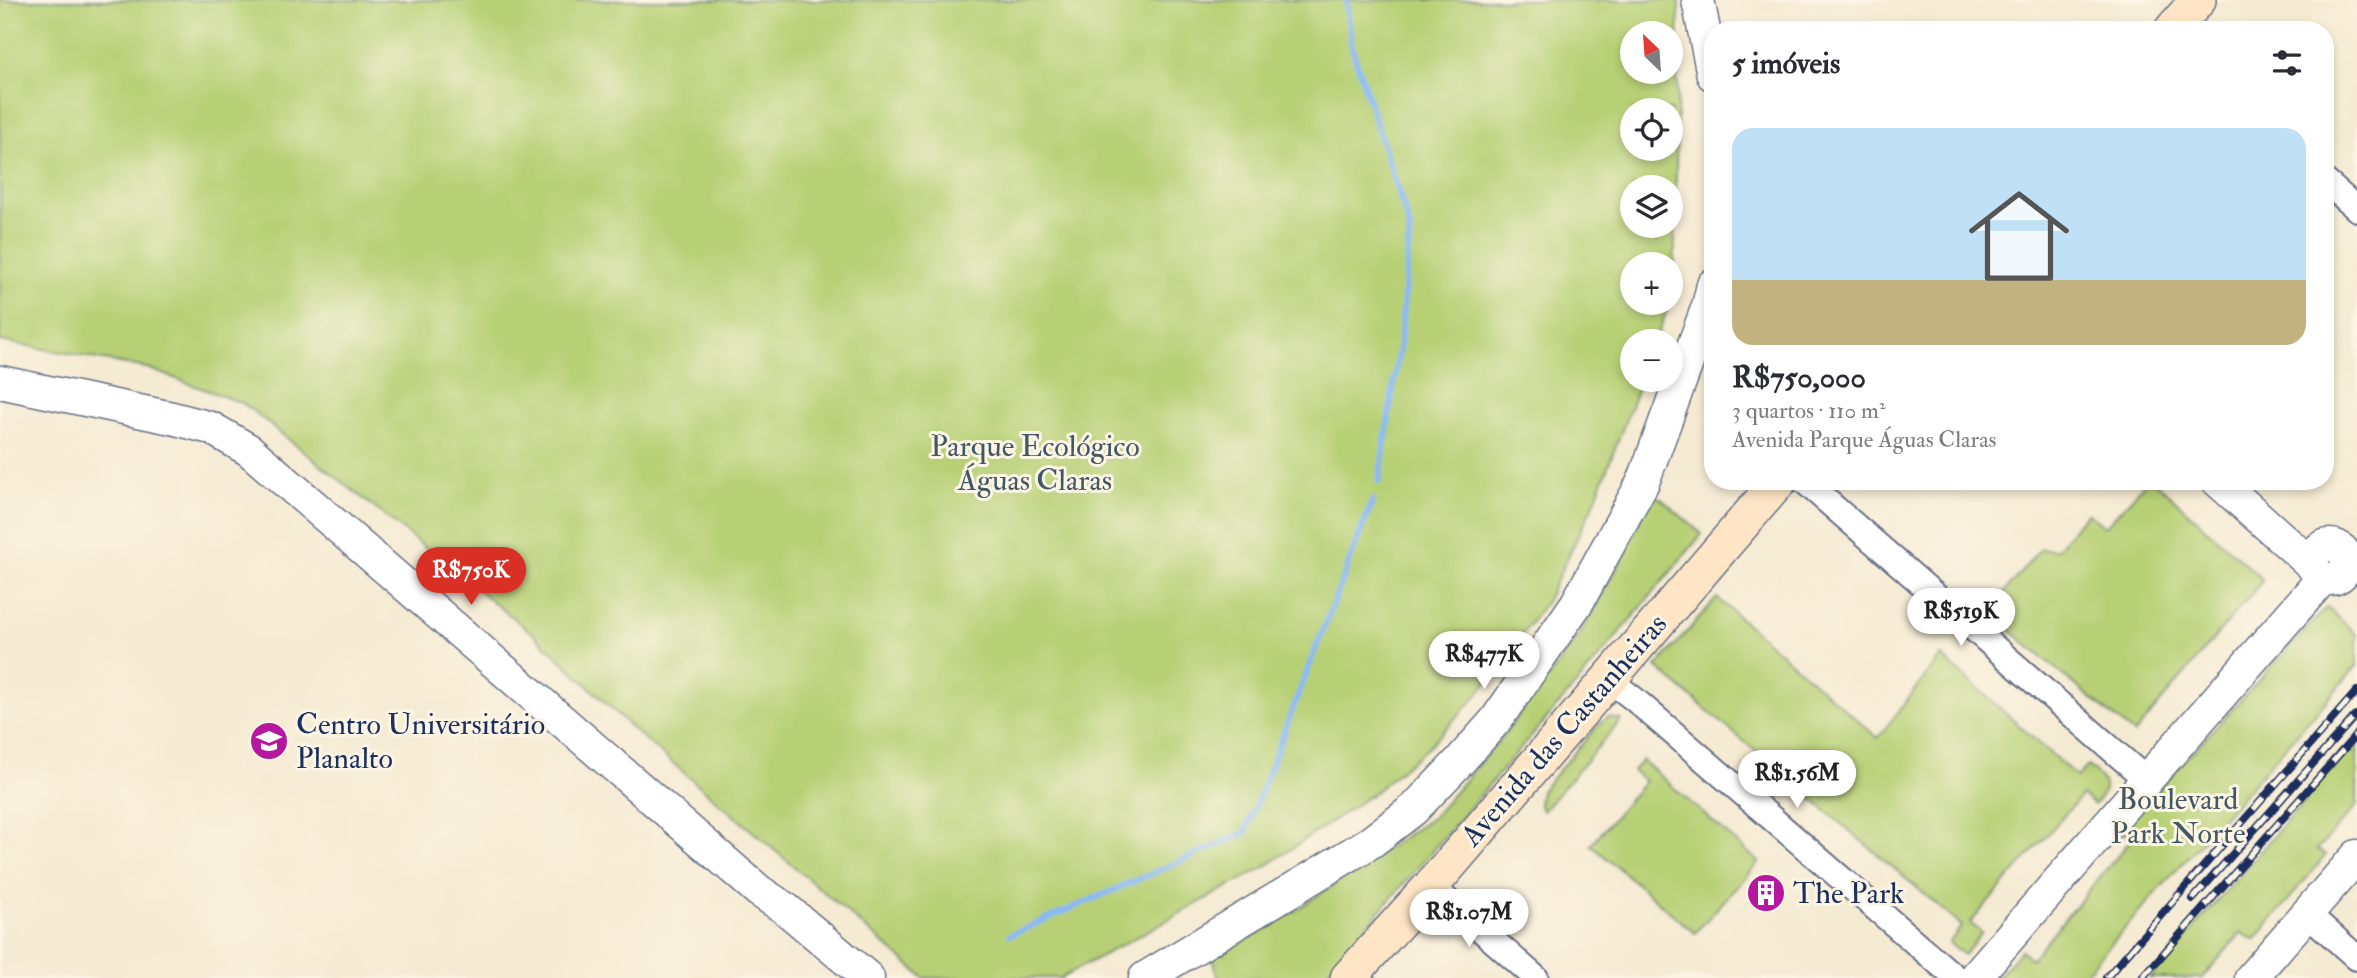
<!DOCTYPE html>
<html lang="pt">
<meta charset="utf-8">
<style>
:root{--surface:#fff;--page:#f7f7f7;--text:#2b2b33;--muted:#7c7c81;--line:#e1e1e2;--accent:#d93025}
body{margin:0;font-family:"IM FELL Double Pica",serif;background:var(--page);color:var(--text);height:100vh;display:flex;flex-direction:column;font-size:26px;white-space:nowrap}
*{box-sizing:border-box;margin:0}
p{font-size:23px;color:var(--muted)}
.icon{flex:none;width:38px;height:38px;fill:none;stroke:currentColor;stroke-width:2;stroke-linecap:round;stroke-linejoin:round}
.map{position:relative;flex:1;overflow:hidden}
.details{position:absolute;left:1704px;top:21px;width:630px;height:469px;display:flex;flex-direction:column;background:var(--surface);border-radius:28px;box-shadow:0 4px 10px #0003}
.details>*{flex:none}
.needle{width:46px;rotate:335deg}
.fabs{position:absolute;left:1620px;top:21px;display:grid;gap:14px}
.fabs a{display:grid;place-items:center;width:63px;height:63px;border-radius:50%;background:var(--surface);box-shadow:0 4px 10px #0003;font-size:35px}
.price{position:absolute;translate:-50% -60px;padding:0 16px;border-radius:24px;background:#fff;color:#222;font-size:23px;line-height:46px;filter:drop-shadow(0 2px 4px #0008)}
.price::after{content:'';position:absolute;left:50%;top:42px;width:21px;height:16px;margin-left:-10px;background:inherit;clip-path:polygon(0 0,100% 0,50% 100%)}
.price.active{background:var(--accent);color:#fff}
ul{padding:0;list-style:none}
li{display:grid;align-content:center;gap:14px;height:371px;padding:0 28px}
li+li{border-top:2px solid var(--line)}
li span{display:grid;place-items:center;height:217px;border-radius:21px;color:#555}
li>.icon{margin-inline-start:auto}
span .icon{width:126px;height:126px;fill:#fffc;stroke-width:1}
li b{font-size:30px}
h2{display:flex;justify-content:space-between;align-items:center;height:84px;padding:0 28px;font-size:30px}
.map>svg:first-child{display:block}
.green{fill:#b7d075;stroke:#69806a;stroke-width:2;fill-rule:evenodd}
.lines{fill:none;stroke-linecap:round;stroke-linejoin:round}
.stream{stroke:#89b9f4;stroke-width:6}
.minor-casing{stroke:#677087;stroke-width:28}
.tertiary-casing{stroke:#677087;stroke-width:35}
.secondary-casing{stroke:#677087;stroke-width:38}
.minor{stroke:#fff;stroke-width:24}
.tertiary{stroke:#fff;stroke-width:32}
.secondary{stroke:#fee5c5;stroke-width:35}
.rail-casing{stroke:#1b2f5e;stroke-width:8}
.rail{stroke:#fcf5e5;stroke-width:5;stroke-dasharray:16;stroke-linecap:butt}
.labels{text-anchor:middle;dominant-baseline:central;stroke-width:6;stroke-linejoin:round;paint-order:stroke}
.park-label{font-size:30px;fill:#425764;stroke:#fcf5e5}
.poi-label{font-size:30px;fill:#1b2f5e;stroke:#fcf5e5;text-anchor:start}
.street-label{font-size:30px;fill:#1b2f5e;stroke:#fcf5e5}
</style>
<div class="map">
<svg width="2357" height="978" viewBox="0 0 2357 978">
<rect width="100%" height="100%" fill="#fcf5e5"/>
<filter id="ink" filterUnits="userSpaceOnUse"><feTurbulence type="fractalNoise" baseFrequency=".0143" numOctaves="2"/><feDisplacementMap in="SourceGraphic" scale="14" xChannelSelector="R" yChannelSelector="G"/><feConvolveMatrix kernelMatrix="1 2 1 2 8 2 1 2 1" color-interpolation-filters="sRGB"/></filter>
<filter id="wash" filterUnits="userSpaceOnUse"><feTurbulence type="fractalNoise" baseFrequency=".00686" numOctaves="4" result="noise"/><feDisplacementMap in="SourceGraphic" scale="28" xChannelSelector="R" yChannelSelector="G"/><feGaussianBlur stdDeviation="1.57" result="paint"/><feColorMatrix in="noise" values="0 0 0 0 0 0 0 0 0 0 0 0 0 0 0 0 0 1.4 0 .05"/><feComposite in="paint" operator="in"/></filter>
<g filter="url(#wash)">
<rect width="100%" height="100%" fill="#f5ead2"/>
<g class="green">
<path d="M 0,0 L 1679,0 L 1674,291 L 1671,299 L 1671,264 L 1633,264 L 1633,303 L 1670,303 L 1655,341 L 1633,341 L 1633,380 L 1641,380 L 1594,503 L 1546,602 L 1475,698 L 1426,749 L 1372,794 L 1263,868 L 1061,978 L 924,978 L 634,730 L 536,636 L 244,404 L 147,368 L 0,341 ZM 1671,33 L 1671,72 L 1633,72 L 1633,33 ZM 1671,110 L 1671,149 L 1633,149 L 1633,110 ZM 1671,187 L 1671,226 L 1633,226 L 1633,187 Z"/>
<polygon points="2147,481 2154,481 2263,580 2134,734 1988,612 2040,549 2057,549 2087,513 2105,527"/>
<polygon points="1652,491 1702,534 1586,673 1322,978 1218,978 1213,957 1276,924 1433,817 1504,735 1579,636 1624,555"/>
<path d="M 1717,598 L 1878,738 L 1941,656 L 2077,777 L 2088,766 C 2105,780 2111,787 2094,805 L 2082,795 L 1970,923 L 1982,933 L 1964,955 L 1949,943 L 1962,926 L 1656,667 Z"/>
<polygon points="2327,607 2357,635 2357,666 2081,978 1996,978 2021,950 2031,959 2131,840 2120,830"/>
<polygon points="1608,717 1621,720 1543,811 1539,804 1541,791 1600,723"/>
<polygon points="2357,740 2357,805 2317,850 2326,855 2255,940 2241,933 2202,978 2150,978"/>
<polygon points="1642,760 1759,862 1695,933 1591,845 1645,781 1633,771"/>
</g>
<g class="lines">
<g class="stream">
<polyline points="1346,0 1352,48 1410,228 1400,342 1379,482"/>
<polyline points="1010,935 1245,833 1373,500"/>
</g>
</g>
</g>
<g filter="url(#ink)">
<g class="lines">
<defs>
<g id="minor">
<polyline points="2326,182 2357,209"/>
<polyline points="1804,481 2148,781"/>
<polyline points="1608,679 1634,699 1956,978"/>
<polyline points="1431,886 1536,978"/>
<polyline points="2307,913 2357,958"/>
</g>
<g id="tertiary">
<polyline points="1698,0 1713,75"/>
<polyline points="0,382 172,418 211,428 249,450 759,891 786,909 868,978"/>
<polyline points="2218,481 2312,565"/>
<circle cx="2330" cy="562" r="17"/>
<polyline points="1145,978 1371,842 1414,809 1459,762 1496,720 1577,603 1643,482 1708,306 1713,285"/>
<polyline points="1974,978 2323,578"/>
<polyline points="2251,978 2357,856"/>
</g>
<g id="secondary">
<polyline points="2172,30 2198,0"/>
<polyline points="1348,978 1431,886 1779,481"/>
</g>
</defs>
<use href="#minor" class="minor-casing"/>
<use href="#tertiary" class="tertiary-casing"/>
<use href="#secondary" class="secondary-casing"/>
<use href="#minor" class="minor"/>
<use href="#tertiary" class="tertiary"/>
<use href="#secondary" class="secondary"/>
<defs>
<g id="rail">
<polyline points="2193,899 2356,715"/>
<polyline points="2106,978 2357,691"/>
<polyline points="2142,978 2357,734"/>
</g>
</defs>
<use href="#rail" class="rail-casing"/>
<use href="#rail" class="rail"/>
</g>
</g>
<defs>
<symbol id="university-disc" viewBox="-11 -11 22 22"><circle r="9.5" fill="#b5179e" stroke="#fcf5e5"/><path d="M0-5L7-2L0 1L-7-2ZM-4 1L0 2.5L4 1V4Q0 6-4 4Z" fill="#fff"/></symbol>
<symbol id="building-disc" viewBox="-11 -11 22 22"><circle r="9.5" fill="#b5179e" stroke="#fcf5e5"/><path d="M-4-6H4V6H1V3H-1V6H-4ZM-2.5-4.3h1.7v1.8h-1.7ZM.8-4.3h1.7v1.8H.8ZM-2.5-1h1.7V.8h-1.7ZM.8-1h1.7V.8H.8Z" fill="#fff"/></symbol>
</defs>
<g fill-rule="evenodd">
<use href="#university-disc" x="247" y="719" width="44" height="44"/>
<use href="#building-disc" x="1744" y="871" width="44" height="44"/>
</g>
<g class="labels">
<g class="park-label">
<text x="1035" y="446">Parque Ecológico<tspan x="1035" dy="34">Águas Claras</tspan></text>
<text x="2178" y="799">Boulevard<tspan x="2178" dy="34">Park Norte</tspan></text>
</g>
<g class="poi-label">
<text x="296" y="724">Centro Universitário<tspan x="296" dy="34">Planalto</tspan></text>
<text x="1793" y="893">The Park</text>
</g>
<g class="street-label">
<text transform="translate(1564 730) rotate(-49)">Avenida das Castanheiras</text>
</g>
</g>
</svg>
<div class="fabs">
<a><svg class="needle" viewBox="-14 -14 28 28"><path d="M0-13l5 13h-10z" fill="#e53935"/><path d="M0 13l5-13h-10z" fill="#7c7c81"/></svg></a>
<a><svg class="icon" aria-label="locate" viewBox="0 0 24 24"><circle cx="12" cy="12" r="6"/><path d="M12 2v4M12 18v4M2 12h4M18 12h4"/></svg></a>
<a><svg class="icon" aria-label="layers" viewBox="0 0 24 24"><path d="M12 4l9 5-9 5-9-5zM3 14l9 5 9-5"/></svg></a>
<a>+</a>
<a>−</a>
</div>
<b class="price active" style="left:471px;top:607px">R$750K</b>
<b class="price" style="left:1961px;top:648px">R$519K</b>
<b class="price" style="left:1484px;top:691px">R$477K</b>
<b class="price" style="left:1797px;top:810px">R$1.56M</b>
<b class="price" style="left:1469px;top:949px">R$1.07M</b>
<section class="details">
<h2>5 imóveis<svg class="icon" aria-label="filters" viewBox="0 0 24 24"><path d="M4 7h16M4 17h16"/><circle cx="9" cy="7" r="2"/><circle cx="15" cy="17" r="2"/></svg></h2>
<ul>
<li><span style="background:linear-gradient(#bfe0f5 70%,#c2b280 0)"><svg class="icon" aria-label="home" viewBox="0 0 24 24"><path d="M3 11l9-7 9 7M6 9v11h12V9"/></svg></span><div><b>R$750,000</b><p>3 quartos · 110 m²</p><p>Avenida Parque Águas Claras</p></div></li>
</ul>
</section>
</div>
